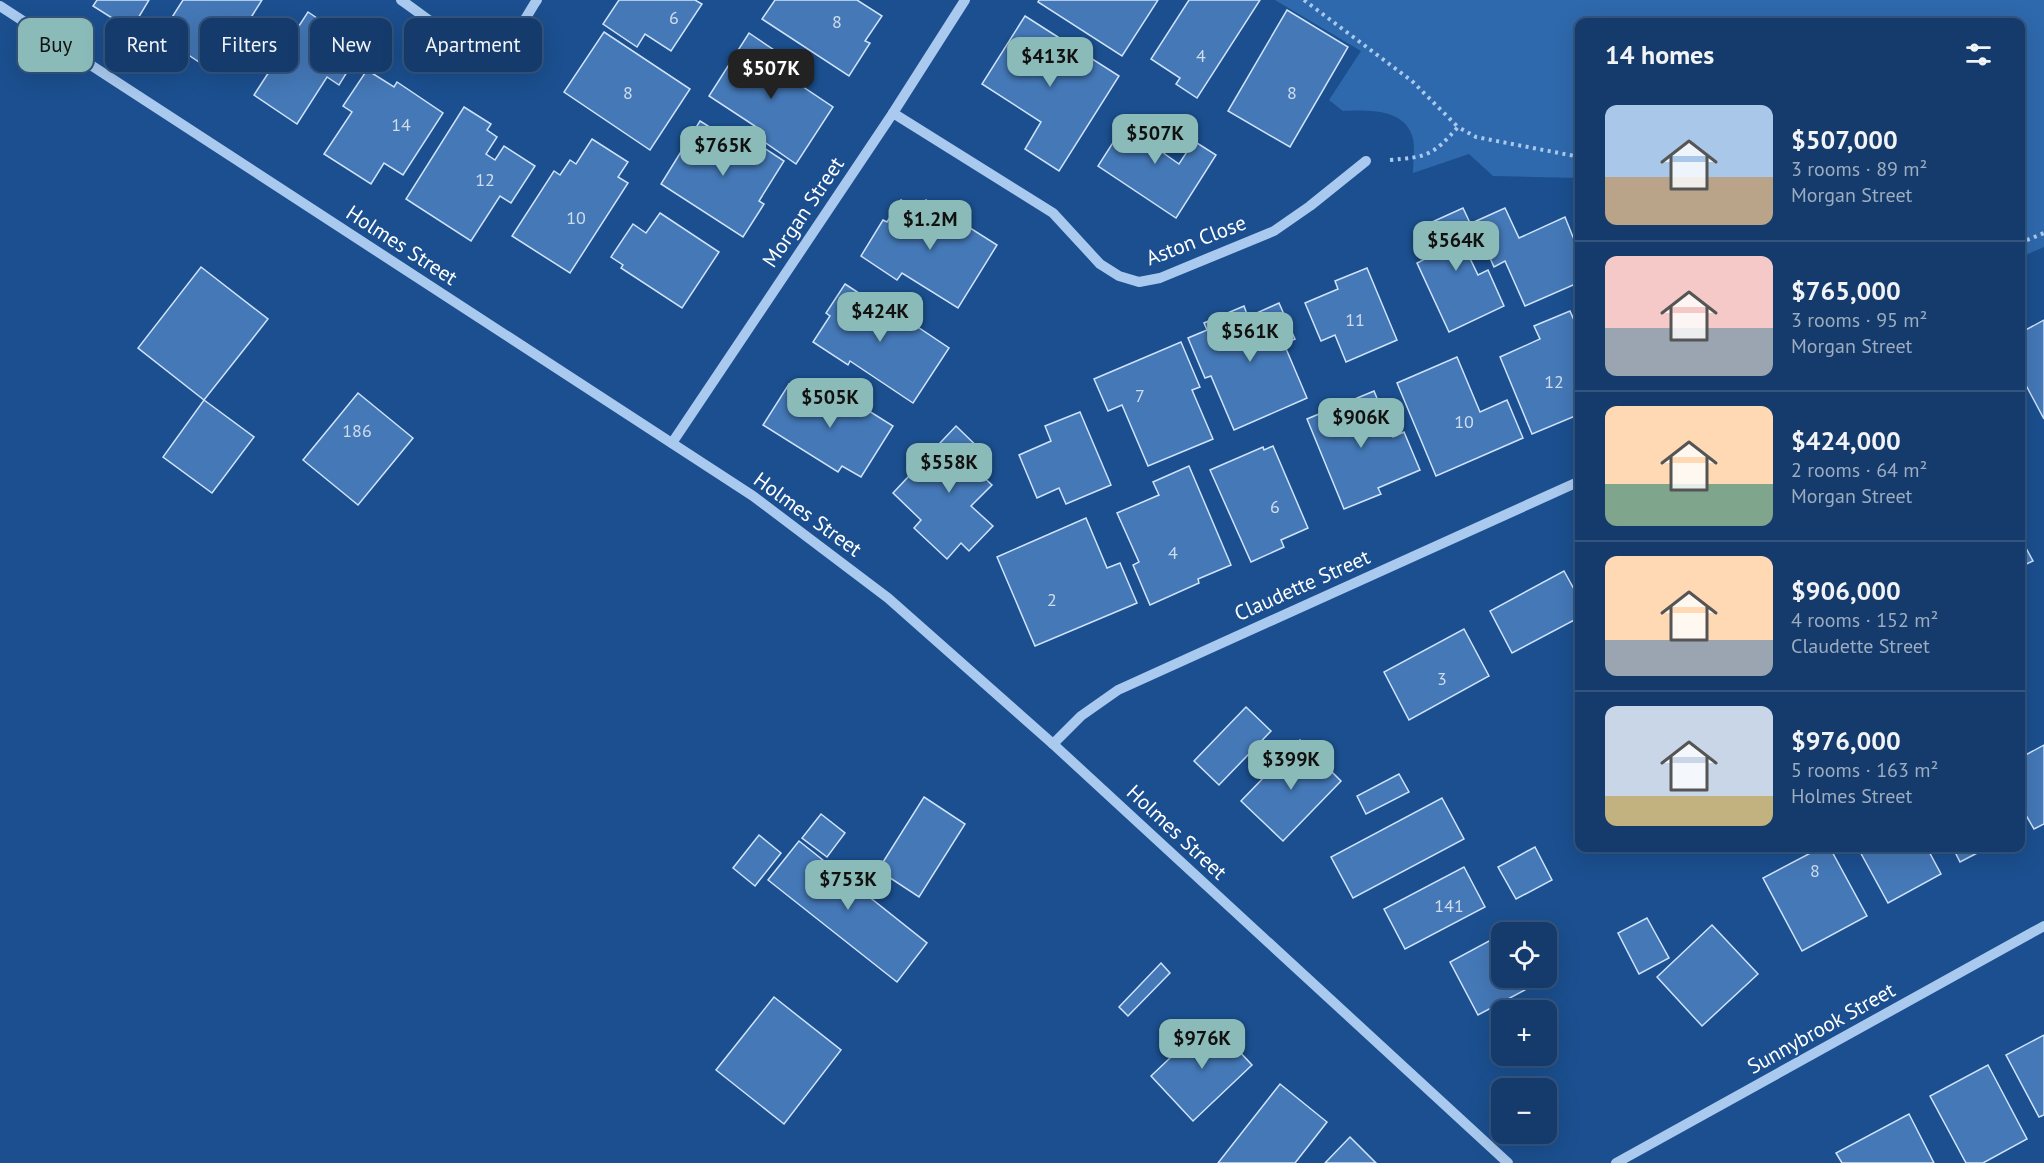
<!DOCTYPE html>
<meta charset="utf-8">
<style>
:root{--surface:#143b6b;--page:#214673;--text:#f1f3f6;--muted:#9dadc1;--line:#33557e;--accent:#8bbbb9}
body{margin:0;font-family:"PT Sans",sans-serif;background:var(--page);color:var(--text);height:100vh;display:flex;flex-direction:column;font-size:22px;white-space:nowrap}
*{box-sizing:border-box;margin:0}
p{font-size:20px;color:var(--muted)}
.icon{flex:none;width:33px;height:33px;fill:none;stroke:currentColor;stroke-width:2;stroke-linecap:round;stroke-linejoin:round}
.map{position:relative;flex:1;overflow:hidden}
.sheet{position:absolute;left:1575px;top:18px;width:450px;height:834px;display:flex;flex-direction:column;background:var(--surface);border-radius:12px;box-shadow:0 6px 24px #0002,0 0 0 2px var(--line)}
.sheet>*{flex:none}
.hud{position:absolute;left:18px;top:18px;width:570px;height:54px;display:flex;gap:12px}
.fabs{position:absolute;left:1491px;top:922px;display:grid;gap:12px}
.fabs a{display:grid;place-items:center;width:66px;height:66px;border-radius:12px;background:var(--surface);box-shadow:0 6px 24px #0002,0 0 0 2px var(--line);font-size:30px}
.price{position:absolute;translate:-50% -51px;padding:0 14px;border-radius:12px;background:var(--accent);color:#111;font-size:20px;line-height:39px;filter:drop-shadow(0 2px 3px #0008)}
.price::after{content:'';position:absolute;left:50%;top:36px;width:18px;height:14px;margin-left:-9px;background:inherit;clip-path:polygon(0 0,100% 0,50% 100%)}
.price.on{background:#222;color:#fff}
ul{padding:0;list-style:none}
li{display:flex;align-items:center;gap:18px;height:150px;padding:0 30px}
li+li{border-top:2px solid var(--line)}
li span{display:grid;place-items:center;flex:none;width:168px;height:120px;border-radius:12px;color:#555}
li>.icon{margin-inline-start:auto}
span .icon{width:72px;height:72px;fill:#fffc;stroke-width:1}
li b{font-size:26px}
h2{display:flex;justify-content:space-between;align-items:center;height:72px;padding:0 30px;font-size:26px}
.chip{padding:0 21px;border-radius:12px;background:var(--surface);box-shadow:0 6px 24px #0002,0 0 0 2px var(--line);font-size:21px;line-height:54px}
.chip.on{background:var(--accent);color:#111}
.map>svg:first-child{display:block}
.green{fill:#2e69ad}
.building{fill:#4478b7;stroke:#cfe3fa;stroke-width:1.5}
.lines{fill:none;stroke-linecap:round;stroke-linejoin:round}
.path{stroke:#a9c9ee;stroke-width:4;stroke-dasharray:3 4.5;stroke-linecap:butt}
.minor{stroke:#a9c9ee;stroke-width:10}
.labels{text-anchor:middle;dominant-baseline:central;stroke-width:4.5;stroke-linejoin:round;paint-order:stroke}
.number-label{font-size:18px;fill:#d0dded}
.street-label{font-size:21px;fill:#fff;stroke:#1b4f8f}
</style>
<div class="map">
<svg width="2044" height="1163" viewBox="0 0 2044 1163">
<rect width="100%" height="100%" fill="#1b4f8f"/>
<path class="green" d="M 1275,0 L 2044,0 L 2044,247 L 2021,257 L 2020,22 L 1580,22 L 1579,178 L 1493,176 L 1469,154 L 1413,173 C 1413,162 1415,149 1413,139 C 1406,108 1367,110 1343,111 L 1329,100 L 1361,51 Z"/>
<g class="building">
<polygon points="97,0 149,0 131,30 93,6"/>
<polygon points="183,0 262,0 219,68 211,63 208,68 160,36"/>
<polygon points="619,0 695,0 702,4 671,51 645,34 637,47 603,24"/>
<polygon points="775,0 857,0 882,16 865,41 870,43 849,76 762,19"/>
<polygon points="1039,0 1158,0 1122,56 1038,2"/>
<polygon points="1189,0 1260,0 1197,98 1176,84 1180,78 1151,59"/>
<polygon points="1287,10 1348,47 1290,147 1228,111"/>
<polygon points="308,12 362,48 339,85 327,77 297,124 254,95"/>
<polygon points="1025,16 1119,76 1059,171 1025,149 1041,122 982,84"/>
<polygon points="604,32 690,89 650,150 564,92"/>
<polygon points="749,33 777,52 769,64 833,107 796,164 760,139 764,132 709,96"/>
<polygon points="367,70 394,87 397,82 443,113 403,175 384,163 371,184 324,154 352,112 343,106"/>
<polygon points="464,107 491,124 487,130 497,137 486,154 495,160 504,146 535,166 511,203 500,196 471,241 406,199"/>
<polygon points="1146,115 1167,129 1155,147 1179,164 1194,141 1216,155 1176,218 1098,166 1130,116 1141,123"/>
<polygon points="700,121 740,146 746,136 784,161 759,201 764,204 743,237 661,184"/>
<polygon points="592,139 628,162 618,177 628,183 570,273 512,236 554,171 560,175 570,160 576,164"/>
<polygon points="901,200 919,211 926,200 997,245 958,308 902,273 897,280 861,256 883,220 887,222"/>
<polygon points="1463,208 1479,242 1465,248 1478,275 1488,270 1504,306 1449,332 1417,263 1431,256 1419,228"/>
<polygon points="1505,208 1519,238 1565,217 1573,237 1580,234 1580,282 1525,306 1505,261 1494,267 1474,222"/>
<polygon points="660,213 719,252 682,308 621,268 623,265 611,257 633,224 646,233"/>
<polygon points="201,267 268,319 204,400 138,348"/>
<polygon points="1367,268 1397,340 1346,362 1335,335 1321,341 1305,303 1338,289 1335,281"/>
<polygon points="845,284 877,305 879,301 949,348 913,403 850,361 848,365 813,342 830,316 826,313"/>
<polygon points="1279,303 1295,339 1284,344 1307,398 1234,430 1211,376 1205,378 1188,338 1207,330 1204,323 1244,306 1248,317"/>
<polygon points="1570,311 1580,334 1580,414 1532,434 1500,357 1540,339 1534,326"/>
<polygon points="2044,320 2044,419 2020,374 2020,333"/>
<polygon points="1181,342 1200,387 1192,390 1213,439 1148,466 1122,405 1108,411 1094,379"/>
<polygon points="1457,357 1480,412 1507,400 1523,438 1436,476 1397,383"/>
<polygon points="789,384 824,406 834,389 893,426 861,477 842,466 838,472 763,425"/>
<polygon points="1374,391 1393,437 1404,432 1420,470 1378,488 1381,494 1344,509 1307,419"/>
<polygon points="358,393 413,438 358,505 303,460"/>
<polygon points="204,400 254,437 212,493 163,457"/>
<polygon points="1080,412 1111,485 1066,504 1059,488 1037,498 1019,455 1051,441 1045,426"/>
<polygon points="956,426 990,459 978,472 992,485 971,506 993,526 969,551 961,543 947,559 914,528 921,520 893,493"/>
<polygon points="1273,446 1308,528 1281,540 1284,547 1251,562 1210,470 1263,447 1264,450"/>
<polygon points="1189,466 1231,565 1198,579 1199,583 1150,605 1133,565 1139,562 1117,513 1159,495 1153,482"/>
<polygon points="1086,518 1107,568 1120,563 1137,603 1035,646 997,557"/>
<polygon points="2020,537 2033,561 2020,567"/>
<polygon points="1564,571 1580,600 1580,617 1512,653 1490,611"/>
<polygon points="1464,629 1489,676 1409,720 1384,672"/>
<polygon points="1246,707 1271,731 1219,785 1194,761"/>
<polygon points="1300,740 1341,781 1283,841 1241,801"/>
<polygon points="2044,745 2044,824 2034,829 2020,805 2020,758"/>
<polygon points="1399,774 1409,792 1366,814 1357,796"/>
<polygon points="924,797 965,824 919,897 878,870"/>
<polygon points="1442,798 1464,839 1353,898 1331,857"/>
<polygon points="821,814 845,833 827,857 802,838"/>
<polygon points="759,835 781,853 755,886 733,868"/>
<polygon points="799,841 927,943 897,982 768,880"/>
<polygon points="1535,847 1552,880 1516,899 1498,867"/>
<polygon points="1820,848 1830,848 1867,916 1802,951 1763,878"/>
<polygon points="1858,848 1927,848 1941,874 1888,903"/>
<polygon points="1953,848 1987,848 1960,862"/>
<polygon points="1464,867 1485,907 1405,949 1384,909"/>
<polygon points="1647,918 1669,958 1639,974 1618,933"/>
<polygon points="1712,925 1758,974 1702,1026 1657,977"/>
<polygon points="1502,934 1502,978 1538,978 1540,982 1478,1015 1450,962"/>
<polygon points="1161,963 1170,973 1128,1016 1119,1007"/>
<polygon points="774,997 841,1050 784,1124 716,1070"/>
<polygon points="1210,1020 1252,1065 1193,1121 1151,1076"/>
<polygon points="2044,1035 2044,1115 2039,1117 2006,1055"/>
<polygon points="1988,1065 2027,1139 1983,1163 1966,1163 1930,1096"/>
<polygon points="1280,1084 1327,1122 1295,1163 1218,1163"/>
<polygon points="1909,1114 1934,1163 1842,1163 1836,1153"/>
<polygon points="1350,1137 1376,1163 1325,1163"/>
</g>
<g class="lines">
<g class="path">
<polyline points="1304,0 1412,81 1458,127"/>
<path d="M 1390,160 C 1428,157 1433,155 1458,127 L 1476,137 L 1580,157"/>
<polyline points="2020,243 2044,233"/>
</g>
<g class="minor">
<path d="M 401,0 C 438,25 477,67 519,27 C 526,20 531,8 537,0"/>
<polyline points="0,6 753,496 888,598 1053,744 1508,1163"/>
<polyline points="893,113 1053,213 1100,264 1119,276 1139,282 1160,278 1274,231 1310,206 1366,161"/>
<polyline points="672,443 893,113 965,0"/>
<polyline points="1053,744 1081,716 1118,690 1580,481"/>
<polyline points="1616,1163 2044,926"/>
</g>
</g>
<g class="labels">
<g class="number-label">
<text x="674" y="17">6</text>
<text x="837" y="21">8</text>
<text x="1201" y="55">4</text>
<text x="628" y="92">8</text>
<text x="1292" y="92">8</text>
<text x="401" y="124">14</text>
<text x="485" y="179">12</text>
<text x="576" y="217">10</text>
<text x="1355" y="319">11</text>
<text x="1554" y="381">12</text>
<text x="1140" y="395">7</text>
<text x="1464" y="421">10</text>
<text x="357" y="430">186</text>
<text x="1275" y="506">6</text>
<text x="1173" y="552">4</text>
<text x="1052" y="599">2</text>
<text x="1442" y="678">3</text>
<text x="1815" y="870">8</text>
<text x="1449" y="905">141</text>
</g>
<g class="street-label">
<text transform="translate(803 212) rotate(-56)">Morgan Street</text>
<text transform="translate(1196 240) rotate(-21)">Aston Close</text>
<text transform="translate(402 245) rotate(33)">Holmes Street</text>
<text transform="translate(808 514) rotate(36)">Holmes Street</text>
<text transform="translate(1302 585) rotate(-24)">Claudette Street</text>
<text transform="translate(1177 832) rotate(43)">Holmes Street</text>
<text transform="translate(1821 1028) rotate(-29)">Sunnybrook Street</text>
</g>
</g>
</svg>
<div class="fabs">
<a><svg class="icon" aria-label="locate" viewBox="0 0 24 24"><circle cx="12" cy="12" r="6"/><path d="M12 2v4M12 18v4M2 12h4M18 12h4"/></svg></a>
<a>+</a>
<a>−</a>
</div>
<b class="price" style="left:1050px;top:88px">$413K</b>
<b class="price on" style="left:771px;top:100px">$507K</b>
<b class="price" style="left:1155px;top:165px">$507K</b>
<b class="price" style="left:723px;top:177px">$765K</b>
<b class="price" style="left:930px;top:251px">$1.2M</b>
<b class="price" style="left:1456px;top:272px">$564K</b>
<b class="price" style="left:880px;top:343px">$424K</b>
<b class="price" style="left:1250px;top:363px">$561K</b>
<b class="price" style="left:830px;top:429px">$505K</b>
<b class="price" style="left:1361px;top:449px">$906K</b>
<b class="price" style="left:949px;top:494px">$558K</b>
<b class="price" style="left:1291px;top:791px">$399K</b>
<b class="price" style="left:848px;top:911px">$753K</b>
<b class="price" style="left:1202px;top:1070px">$976K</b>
<div class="hud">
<a class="chip on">Buy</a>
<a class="chip">Rent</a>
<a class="chip">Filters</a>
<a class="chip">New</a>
<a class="chip">Apartment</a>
</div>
<section class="sheet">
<h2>14 homes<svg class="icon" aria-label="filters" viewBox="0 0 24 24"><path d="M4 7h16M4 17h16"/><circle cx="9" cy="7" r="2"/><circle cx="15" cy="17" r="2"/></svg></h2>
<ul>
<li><span style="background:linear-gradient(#a9c7e8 60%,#b9a48a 0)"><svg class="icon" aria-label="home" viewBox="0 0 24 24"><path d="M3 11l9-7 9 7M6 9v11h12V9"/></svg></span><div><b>$507,000</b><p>3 rooms · 89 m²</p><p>Morgan Street</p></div></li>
<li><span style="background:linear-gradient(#f6c9c9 60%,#9aa5b1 0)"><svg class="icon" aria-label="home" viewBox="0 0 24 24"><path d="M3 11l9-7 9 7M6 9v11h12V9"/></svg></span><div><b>$765,000</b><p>3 rooms · 95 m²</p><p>Morgan Street</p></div></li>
<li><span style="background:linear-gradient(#ffd9b3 65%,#7fa58c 0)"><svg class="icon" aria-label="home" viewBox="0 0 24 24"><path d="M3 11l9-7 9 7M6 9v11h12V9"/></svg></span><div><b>$424,000</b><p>2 rooms · 64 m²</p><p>Morgan Street</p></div></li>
<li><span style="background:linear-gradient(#ffd9b3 70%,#9aa5b1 0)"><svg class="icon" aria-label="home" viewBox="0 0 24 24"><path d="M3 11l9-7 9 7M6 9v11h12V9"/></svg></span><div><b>$906,000</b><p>4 rooms · 152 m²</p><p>Claudette Street</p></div></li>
<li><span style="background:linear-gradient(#c9d6e8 75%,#c2b280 0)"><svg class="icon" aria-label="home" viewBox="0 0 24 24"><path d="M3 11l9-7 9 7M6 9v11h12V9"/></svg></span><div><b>$976,000</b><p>5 rooms · 163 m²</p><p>Holmes Street</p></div></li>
</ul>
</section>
</div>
